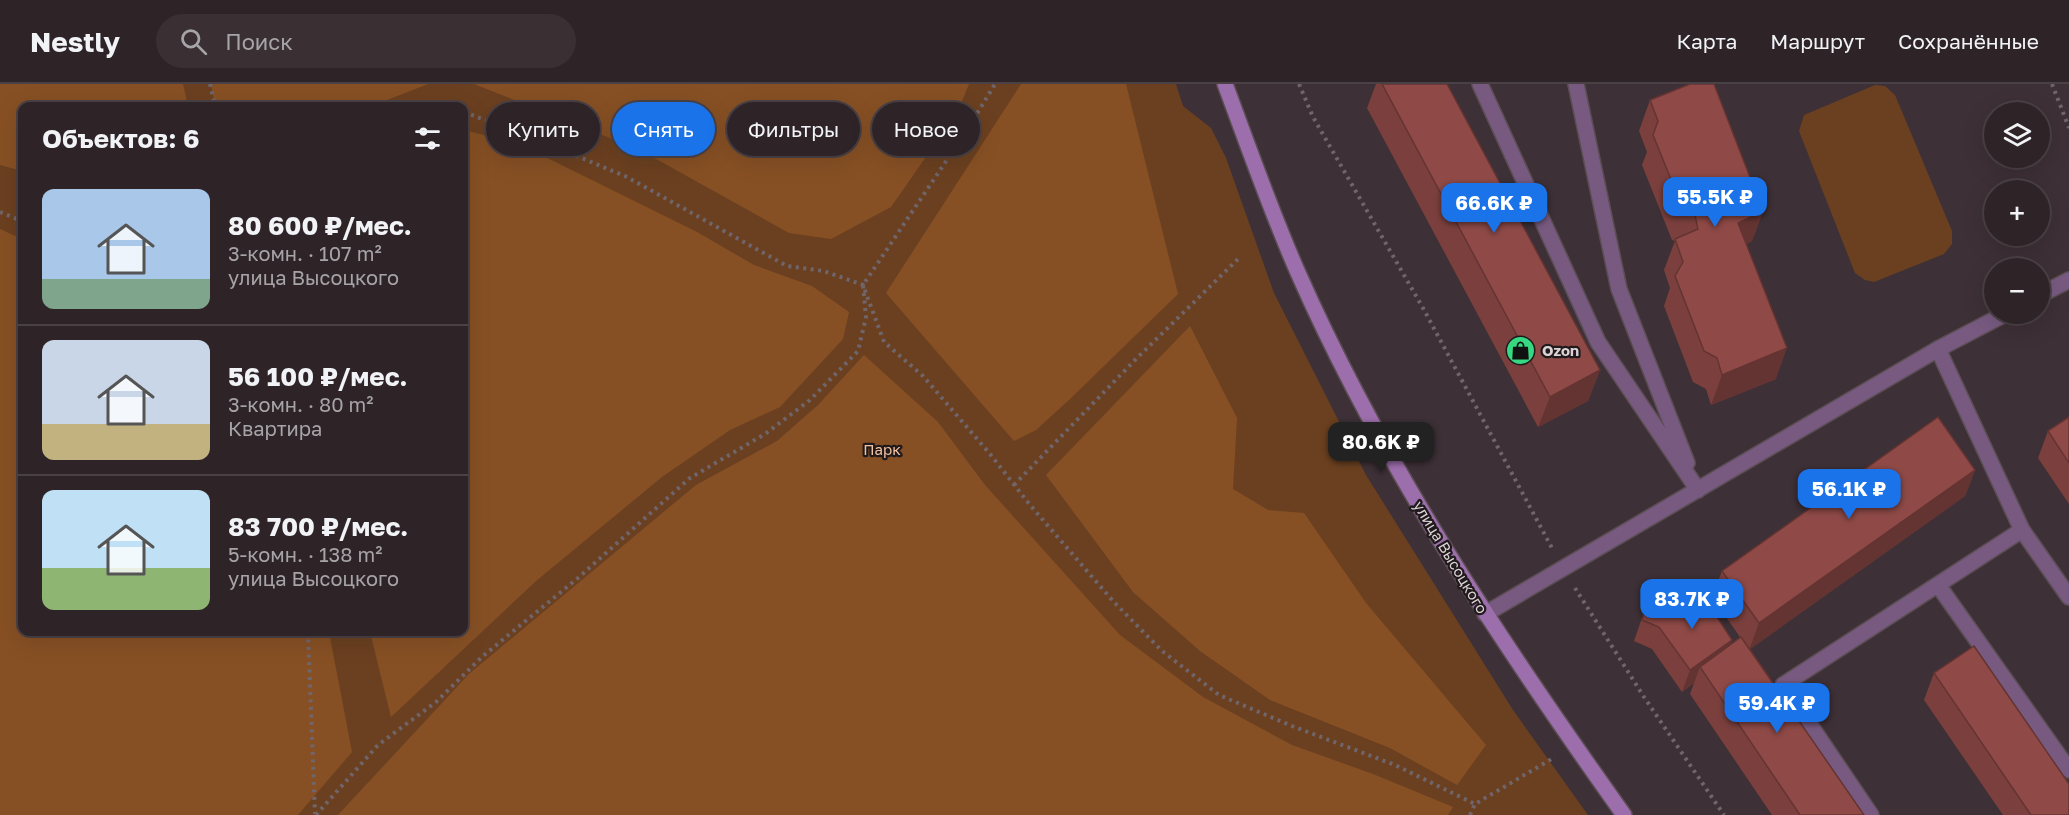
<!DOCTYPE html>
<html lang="ru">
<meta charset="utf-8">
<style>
:root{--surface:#2e2428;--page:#3a3034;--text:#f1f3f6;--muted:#a7a4a8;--line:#494145;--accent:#1a73e8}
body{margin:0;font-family:"Golos Text",sans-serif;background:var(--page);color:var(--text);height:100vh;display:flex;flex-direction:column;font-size:22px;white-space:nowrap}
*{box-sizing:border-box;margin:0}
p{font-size:20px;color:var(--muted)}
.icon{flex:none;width:33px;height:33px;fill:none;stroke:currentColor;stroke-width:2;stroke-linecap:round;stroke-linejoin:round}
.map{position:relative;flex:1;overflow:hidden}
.details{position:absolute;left:18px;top:18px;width:450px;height:534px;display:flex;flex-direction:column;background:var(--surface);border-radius:12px;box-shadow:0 6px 24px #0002,0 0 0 2px var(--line)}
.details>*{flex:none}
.guide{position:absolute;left:486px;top:18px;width:570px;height:54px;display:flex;gap:12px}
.buttons{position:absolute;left:1984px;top:18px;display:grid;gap:12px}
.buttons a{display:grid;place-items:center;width:66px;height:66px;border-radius:50%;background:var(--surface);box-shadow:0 6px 24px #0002,0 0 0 2px var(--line);font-size:30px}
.price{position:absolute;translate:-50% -51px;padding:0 14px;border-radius:12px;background:var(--accent);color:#fff;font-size:20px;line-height:39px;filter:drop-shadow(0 2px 3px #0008)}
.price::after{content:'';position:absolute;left:50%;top:36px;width:18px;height:14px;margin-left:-9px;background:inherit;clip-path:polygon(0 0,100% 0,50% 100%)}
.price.on{background:#222;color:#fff}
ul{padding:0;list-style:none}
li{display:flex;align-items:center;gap:18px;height:150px;padding:0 24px}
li+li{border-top:2px solid var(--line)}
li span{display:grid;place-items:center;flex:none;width:168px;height:120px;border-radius:12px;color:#555}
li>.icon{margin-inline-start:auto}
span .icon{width:72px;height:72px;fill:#fffc;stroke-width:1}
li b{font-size:26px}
h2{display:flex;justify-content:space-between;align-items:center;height:72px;padding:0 24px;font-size:26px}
.tag{padding:0 21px;border-radius:27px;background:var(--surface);box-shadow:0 6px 24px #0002,0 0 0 2px var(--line);font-size:21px;line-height:54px}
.tag.on{background:var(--accent);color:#fff}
header{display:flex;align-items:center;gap:36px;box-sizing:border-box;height:84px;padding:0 30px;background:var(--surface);border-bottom:2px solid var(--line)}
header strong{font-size:28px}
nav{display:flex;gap:33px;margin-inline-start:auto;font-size:21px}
.search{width:420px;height:54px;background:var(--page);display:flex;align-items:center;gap:15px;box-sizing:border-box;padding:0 21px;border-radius:33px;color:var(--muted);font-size:22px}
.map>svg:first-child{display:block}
.green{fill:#6b4020;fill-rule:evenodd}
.forest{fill:#875024}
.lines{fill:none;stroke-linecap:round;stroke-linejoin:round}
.lane-casing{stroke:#5a4d53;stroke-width:18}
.secondary-casing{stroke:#5a4d53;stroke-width:18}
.path{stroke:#70656a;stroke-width:4;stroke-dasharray:3 4.5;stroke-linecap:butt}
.lane{stroke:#785a81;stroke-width:15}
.secondary{stroke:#9d6eac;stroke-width:15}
.wall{fill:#7b403d}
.shaded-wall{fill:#643432}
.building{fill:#8f4a47;stroke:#643432;stroke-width:1.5}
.labels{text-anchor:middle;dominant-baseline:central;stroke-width:4.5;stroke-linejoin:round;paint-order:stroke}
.poi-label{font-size:15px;font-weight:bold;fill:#dcd3d6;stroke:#201a1c;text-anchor:start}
.park-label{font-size:15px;fill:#f5c29f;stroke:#201a1c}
.street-label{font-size:15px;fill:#dcd3d6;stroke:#201a1c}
</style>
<header>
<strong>Nestly</strong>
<div class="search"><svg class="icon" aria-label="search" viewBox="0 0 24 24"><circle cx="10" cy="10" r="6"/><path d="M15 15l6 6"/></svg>Поиск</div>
<nav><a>Карта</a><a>Маршрут</a><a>Сохранённые</a></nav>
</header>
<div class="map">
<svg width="2069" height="731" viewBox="0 0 2069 731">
<rect width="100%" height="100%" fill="#3d3036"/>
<g class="green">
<path d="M 0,0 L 1176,0 L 1183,22 L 1211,44 L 1226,74 L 1274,209 L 1366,391 L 1513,626 L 1588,731 L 0,731 ZM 22,22 L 464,22 L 464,548 L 22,548 Z"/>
<polygon points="1875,1 1885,2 1895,11 1952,147 1952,160 1944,170 1874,198 1865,196 1855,189 1799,47 1804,31"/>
</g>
<g class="forest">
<polygon points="0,0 183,0 188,22 22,22 22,87 0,81"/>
<polygon points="211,0 428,0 372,22 215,22"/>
<polygon points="474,0 969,0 958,27 891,123 831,155 789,149 640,66"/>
<polygon points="1021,0 1126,0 1178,210 1070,315 1036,346 1014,357 886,209"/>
<polygon points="464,46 519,60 697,148 754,181 812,202 849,228 843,255 780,323 730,346 662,393 536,497 391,633 370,548 464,548"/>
<polygon points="0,145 22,155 22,548 329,548 352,668 298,731 0,731"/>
<polygon points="1190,242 1237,334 1233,405 1268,426 1304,429 1366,519 1486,661 1457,701 1390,664 1270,616 1200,567 1133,508 1046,391"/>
<polygon points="864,271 938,338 985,401 1120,551 1203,613 1292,661 1373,690 1453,723 1448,731 338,731 469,590 696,401 777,357 818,321"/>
</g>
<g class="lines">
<defs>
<g id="lane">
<polyline points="1480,0 1598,258 1698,406"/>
<polyline points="1576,0 1619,205 1687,379"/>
<polyline points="2040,211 2069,196"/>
<polyline points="1938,265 2022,446"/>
<polyline points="1938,501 2069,686"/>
<polyline points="1485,530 1938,265 2005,230"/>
<polyline points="1871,731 1783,601 2022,446 2069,513"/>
</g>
<path id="secondary" d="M 1225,0 C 1249,64 1271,128 1299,191 C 1384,383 1502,560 1624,731"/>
</defs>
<use href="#lane" class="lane-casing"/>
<use href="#secondary" class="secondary-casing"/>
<g class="path">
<polyline points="210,0 215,22"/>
<polyline points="1299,0 1313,33 1423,224 1553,466"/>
<polyline points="2052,0 2069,44"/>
<polyline points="464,28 541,57 627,93 787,182 824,187 863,201 884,258 923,292 990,370 1030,421 1113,517 1162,567 1219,611 1292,642 1395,681 1475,720 1555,673"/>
<polyline points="0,128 22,137"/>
<polyline points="1014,401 1135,276 1238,175"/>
<polyline points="1575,504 1644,613 1724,731"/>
<polyline points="308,548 315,730"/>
<polyline points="316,731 378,661 436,618 483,572 578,494 690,394 765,350 810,316 858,267 866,233 863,201 967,46 995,0"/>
<polyline points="1470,731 1475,720"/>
</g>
<use href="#lane" class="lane"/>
<use href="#secondary" class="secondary"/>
</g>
<g class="wall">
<polygon points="1376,0 1447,0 1600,286 1588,317 1538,343 1367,24"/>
<polygon points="1650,16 1763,127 1752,157 1746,160 1776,295 1711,321 1706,305 1693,298 1664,222 1670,204 1664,186 1675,157 1672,156 1642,81 1647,68 1639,47"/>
<polygon points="2069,333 2069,420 2038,374 2048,347"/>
<polygon points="1975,386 1965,412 1750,565 1864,731 1772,731 1690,610 1694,599 1682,608 1652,565 1634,557 1645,525 1731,560 1740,553 1712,513 1722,487"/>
<polygon points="1934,589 2069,731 2003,731 1924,616"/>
</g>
<g class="shaded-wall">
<polygon points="1763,127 1752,157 1727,169 1738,139"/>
<polygon points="1787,264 1776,295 1711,321 1722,291"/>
<polygon points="1600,286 1588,317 1538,343 1550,313"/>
<polygon points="1975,386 1965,412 1749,566 1759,539"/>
<polygon points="1732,556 1724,578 1700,583 1694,599 1682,608 1690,586"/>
</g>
<g class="building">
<polygon points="1382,0 1447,0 1600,286 1550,313"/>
<polygon points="1690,0 1714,0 1763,127 1738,139 1787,264 1722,291 1717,274 1704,267 1675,192 1683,178 1675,155 1698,145 1695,131 1683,125 1653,51 1658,37 1650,16"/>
<polygon points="1938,333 1975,386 1759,539 1722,487"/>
<polygon points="2069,333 2069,379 2048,347"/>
<polygon points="1700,507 1732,556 1690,586 1659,543 1642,536 1645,525 1664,532"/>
<polygon points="1741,553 1864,731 1800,731 1700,583"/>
<polygon points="1974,562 2069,700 2069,731 2031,731 1934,589"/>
</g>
<defs>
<symbol id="shop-disc" viewBox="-11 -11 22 22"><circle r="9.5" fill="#36d881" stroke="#201a1c"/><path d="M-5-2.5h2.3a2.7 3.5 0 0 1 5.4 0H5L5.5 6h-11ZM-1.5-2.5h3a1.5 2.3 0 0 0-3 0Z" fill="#111"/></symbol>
</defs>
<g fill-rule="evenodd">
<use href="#shop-disc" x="1504" y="250" width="33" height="33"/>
</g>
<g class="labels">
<g class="poi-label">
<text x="1542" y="266">Ozon</text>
</g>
<g class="park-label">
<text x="882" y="365">Парк</text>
</g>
<g class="street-label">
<text transform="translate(1451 473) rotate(59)">улица Высоцкого</text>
</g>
</g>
</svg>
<div class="buttons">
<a><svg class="icon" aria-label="layers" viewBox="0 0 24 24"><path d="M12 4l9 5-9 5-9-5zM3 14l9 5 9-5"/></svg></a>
<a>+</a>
<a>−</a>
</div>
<b class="price" style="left:1715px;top:144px">55.5K ₽</b>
<b class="price" style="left:1494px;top:150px">66.6K ₽</b>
<b class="price on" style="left:1381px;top:389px">80.6K ₽</b>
<b class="price" style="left:1849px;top:436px">56.1K ₽</b>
<b class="price" style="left:1692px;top:546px">83.7K ₽</b>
<b class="price" style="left:1777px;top:650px">59.4K ₽</b>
<div class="guide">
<a class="tag">Купить</a>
<a class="tag on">Снять</a>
<a class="tag">Фильтры</a>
<a class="tag">Новое</a>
</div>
<section class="details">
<h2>Объектов: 6<svg class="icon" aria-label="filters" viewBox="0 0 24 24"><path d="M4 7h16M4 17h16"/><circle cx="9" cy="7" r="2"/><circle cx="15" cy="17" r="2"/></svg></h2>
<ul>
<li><span style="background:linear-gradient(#a9c7e8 75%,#7fa58c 0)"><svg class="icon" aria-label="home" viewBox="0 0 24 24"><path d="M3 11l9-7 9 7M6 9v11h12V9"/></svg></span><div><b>80 600 ₽/мес.</b><p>3-комн. · 107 m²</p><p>улица Высоцкого</p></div></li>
<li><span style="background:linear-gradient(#c9d6e8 70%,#c2b280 0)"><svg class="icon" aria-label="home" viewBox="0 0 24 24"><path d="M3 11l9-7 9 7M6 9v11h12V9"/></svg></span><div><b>56 100 ₽/мес.</b><p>3-комн. · 80 m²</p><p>Квартира</p></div></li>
<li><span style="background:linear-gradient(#bfe0f5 65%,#8fb573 0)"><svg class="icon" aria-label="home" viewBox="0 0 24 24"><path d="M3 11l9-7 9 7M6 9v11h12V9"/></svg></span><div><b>83 700 ₽/мес.</b><p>5-комн. · 138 m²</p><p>улица Высоцкого</p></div></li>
</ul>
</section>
</div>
